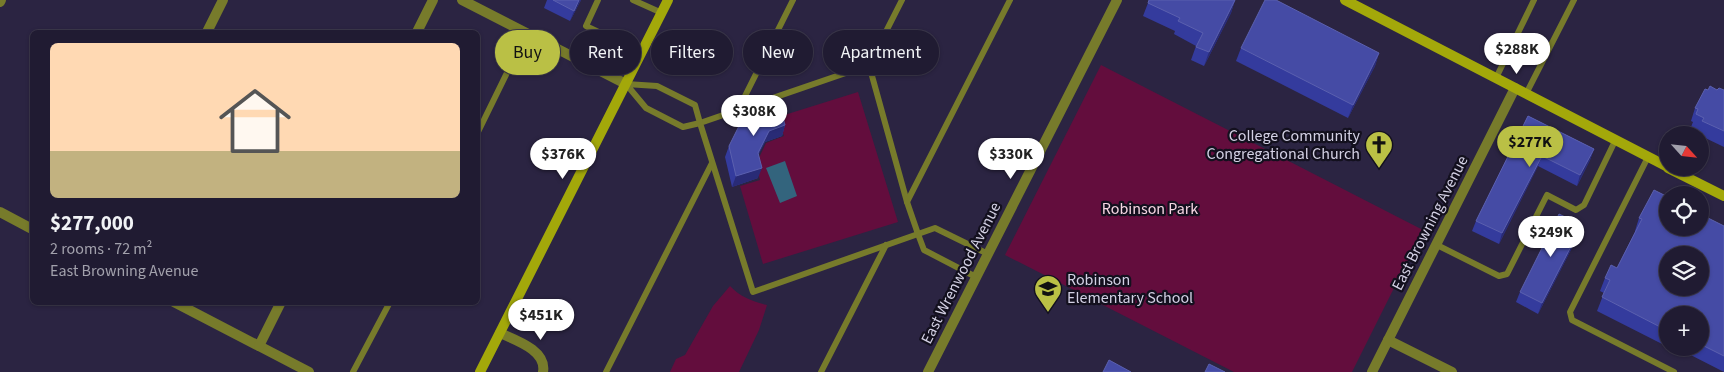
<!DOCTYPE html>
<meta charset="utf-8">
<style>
:root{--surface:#201b32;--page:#2d283e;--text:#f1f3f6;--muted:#a2a1ac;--line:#3d394d;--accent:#bac045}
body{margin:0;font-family:"Source Sans 3",sans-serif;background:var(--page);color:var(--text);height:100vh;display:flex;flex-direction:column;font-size:19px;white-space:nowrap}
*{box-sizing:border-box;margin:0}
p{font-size:16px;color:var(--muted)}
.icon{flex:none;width:28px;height:28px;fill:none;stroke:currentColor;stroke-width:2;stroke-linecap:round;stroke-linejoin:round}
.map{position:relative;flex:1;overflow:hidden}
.drawer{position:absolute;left:30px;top:30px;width:450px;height:275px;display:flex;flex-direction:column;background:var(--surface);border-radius:8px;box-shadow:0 1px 4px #0004,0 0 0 1px var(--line)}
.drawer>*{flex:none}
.banner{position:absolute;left:495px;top:30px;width:475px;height:45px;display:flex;gap:10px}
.needle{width:32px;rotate:117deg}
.fabs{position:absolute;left:1659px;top:126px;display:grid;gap:10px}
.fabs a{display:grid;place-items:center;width:50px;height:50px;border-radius:50%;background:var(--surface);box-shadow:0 1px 4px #0004,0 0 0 1px var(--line);font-size:25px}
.price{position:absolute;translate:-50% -42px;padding:0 11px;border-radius:18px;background:#fff;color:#222;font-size:16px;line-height:32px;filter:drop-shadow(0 1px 2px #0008)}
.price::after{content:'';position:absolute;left:50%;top:30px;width:15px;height:11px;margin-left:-8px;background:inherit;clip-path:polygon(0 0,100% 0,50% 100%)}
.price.selected{background:var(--accent);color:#111}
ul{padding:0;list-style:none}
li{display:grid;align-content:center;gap:10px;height:265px;padding:0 20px}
li span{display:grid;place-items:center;height:155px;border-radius:8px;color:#555}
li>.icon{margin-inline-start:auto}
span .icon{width:90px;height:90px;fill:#fffc;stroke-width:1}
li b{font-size:21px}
.pill{padding:0 18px;border-radius:22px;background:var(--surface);box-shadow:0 1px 4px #0004,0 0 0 1px var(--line);font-size:18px;line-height:45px}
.pill.selected{background:var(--accent);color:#111}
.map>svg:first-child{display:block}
.green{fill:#630d3d}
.water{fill:#33647d}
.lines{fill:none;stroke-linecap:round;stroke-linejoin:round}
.service{stroke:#777b2b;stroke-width:6}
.minor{stroke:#777b2b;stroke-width:10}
.secondary{stroke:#a3a80a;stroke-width:10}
.wall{fill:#343b9d}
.shaded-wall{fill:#292b76}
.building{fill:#454ba5;stroke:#5b60af;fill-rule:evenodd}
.labels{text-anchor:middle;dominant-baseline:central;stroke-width:4.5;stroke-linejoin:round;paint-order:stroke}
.poi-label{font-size:16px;fill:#d3d0e4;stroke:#13101e;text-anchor:end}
.park-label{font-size:16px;fill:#f6d6e3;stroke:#13101e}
.street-label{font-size:16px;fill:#d3d0e4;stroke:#13101e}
</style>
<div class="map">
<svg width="1724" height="372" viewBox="0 0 1724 372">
<rect width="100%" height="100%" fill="#2b2442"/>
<g class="green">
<polygon points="1101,65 1423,230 1352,372 1234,372 1005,255"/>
<polygon points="858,92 898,222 763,264 740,186 760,180 756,164 766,143 784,136 778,117"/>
<path d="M 730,286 C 740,297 754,302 767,305 L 759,330 L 739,372 L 670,372 L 676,359 L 685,355 L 713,306 Z"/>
</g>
<polygon class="water" points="785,161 797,196 780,203 766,168"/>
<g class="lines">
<g class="service">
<polyline points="598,0 586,26 642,53"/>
<polyline points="633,0 662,13"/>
<polygon points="869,65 907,202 918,234 753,292 700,123"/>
<polyline points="869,65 902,0"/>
<polyline points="1496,78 1534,0"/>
<polygon points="626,84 657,86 695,105 700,123 683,127 646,108"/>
<polyline points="1526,94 1574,0"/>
<polyline points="738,110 793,0"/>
<polyline points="478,132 526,34"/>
<polyline points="1648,157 1570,312 1572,320 1674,372"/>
<polyline points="907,202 1010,0"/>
<polyline points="1435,244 1499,276 1507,274 1547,195 1576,210 1584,205 1615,141"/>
<polyline points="976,277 924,250 918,234 935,228 988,254"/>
<polyline points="353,372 390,302"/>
<polyline points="606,372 712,163"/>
<polyline points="821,372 886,245"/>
</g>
<g class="minor">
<polyline points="462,0 626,84"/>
<polyline points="0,2 1,0"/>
<polyline points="207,32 223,0"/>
<polyline points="417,32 433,0"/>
<polyline points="0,212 32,229"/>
<polyline points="174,302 309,372"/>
<path d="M 500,333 C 515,340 547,350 543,372"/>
<polyline points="1388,340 1452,372"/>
<polyline points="259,346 281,302"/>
<polyline points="928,372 1117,0"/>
<polyline points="1372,372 1515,88"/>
</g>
<g class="secondary">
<polyline points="1345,0 1668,167"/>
<polyline points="1668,168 1724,196"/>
<polyline points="480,372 668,0"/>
</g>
</g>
<g class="wall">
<polygon points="547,0 581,0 570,21 544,8"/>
<polygon points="1235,0 1231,13 1204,66 1191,60 1196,46 1174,34 1175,31 1143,16 1148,3"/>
<polygon points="1241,48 1379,53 1375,66 1348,118 1236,61"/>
<polygon points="1708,90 1724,90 1724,147 1697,134 1699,131 1691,127 1693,122 1691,121 1695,108"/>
<polygon points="1528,116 1594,149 1590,160 1577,186 1538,166 1499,244 1472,231 1476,221"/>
<polygon points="785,125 782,136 765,142 758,155 758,178 732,187 725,157 729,146"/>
<polygon points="1639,218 1724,226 1724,372 1677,348 1700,348 1700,315 1668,315 1668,347 1597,311 1604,293 1600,291 1605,278 1617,268 1635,232 1635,231"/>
<polygon points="1582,225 1578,236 1538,314 1516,302 1520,292"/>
</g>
<g class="shaded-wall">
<polygon points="579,0 581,0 570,21 574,11"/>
<polygon points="1235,0 1231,13 1204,66 1209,52"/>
<polygon points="1379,53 1375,66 1348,118 1353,105"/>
<polygon points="785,125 782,136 765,142 754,164 758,153 769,131"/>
<polygon points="1594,149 1590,160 1577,186 1580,175"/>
<polygon points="1542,156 1538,166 1499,244 1502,233"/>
<polygon points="762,168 758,178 732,187 736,176"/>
<polygon points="1582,225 1578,236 1538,314 1542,303"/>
</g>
<g class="building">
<polygon points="553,0 579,0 574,11"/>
<polygon points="1149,0 1235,0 1209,52 1196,47 1203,33 1178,21 1180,18 1148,3"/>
<polygon points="1265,0 1276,0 1379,53 1353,105 1241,48"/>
<polygon points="1710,86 1717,90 1719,88 1724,90 1724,131 1702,121 1704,118 1696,114 1698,109 1695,108 1705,89 1708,90"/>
<polygon points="779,101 785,125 769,131 758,153 762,168 736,176 729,146 745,114"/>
<polygon points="1528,116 1594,149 1580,175 1542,156 1502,233 1476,221"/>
<path d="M 1654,190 L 1668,197 L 1668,228 L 1700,228 L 1700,214 L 1724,226 L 1724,356 L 1700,344 L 1700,315 L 1668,315 L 1668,331 L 1602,297 L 1610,280 L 1605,278 L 1611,265 L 1617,268 L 1642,219 L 1639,218 ZM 1668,255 L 1700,255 L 1700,288 L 1668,288 Z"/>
<polygon points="1559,214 1582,225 1542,303 1520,292"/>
<polygon points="1109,360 1131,372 1103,372"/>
<polygon points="1209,364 1225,372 1205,372"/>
</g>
<defs>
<symbol id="church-pin" viewBox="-11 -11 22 30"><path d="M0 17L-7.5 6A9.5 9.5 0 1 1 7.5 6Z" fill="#bac045" stroke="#13101e"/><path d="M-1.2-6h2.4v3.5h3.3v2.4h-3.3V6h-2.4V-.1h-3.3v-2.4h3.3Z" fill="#111"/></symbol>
<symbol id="school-pin" viewBox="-11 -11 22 30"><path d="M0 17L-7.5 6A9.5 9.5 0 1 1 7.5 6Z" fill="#bac045" stroke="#13101e"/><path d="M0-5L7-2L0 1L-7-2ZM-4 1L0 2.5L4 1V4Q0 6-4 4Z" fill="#111"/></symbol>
</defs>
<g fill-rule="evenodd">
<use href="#church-pin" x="1363" y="129" width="32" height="43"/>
<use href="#school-pin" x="1032" y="273" width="32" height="43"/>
</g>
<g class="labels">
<g class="poi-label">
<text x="1360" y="136">College Community<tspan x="1360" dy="18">Congregational Church</tspan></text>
<text x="1067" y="280" text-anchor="start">Robinson<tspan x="1067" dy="18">Elementary School</tspan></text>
</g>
<g class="park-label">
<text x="1150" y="209">Robinson Park</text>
</g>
<g class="street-label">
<text transform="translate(1430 223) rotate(-63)">East Browning Avenue</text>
<text transform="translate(961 273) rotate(-63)">East Wrenwood Avenue</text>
</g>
</g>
</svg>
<div class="fabs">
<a><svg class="needle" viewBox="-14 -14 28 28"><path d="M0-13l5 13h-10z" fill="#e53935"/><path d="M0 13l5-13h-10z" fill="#a2a1ac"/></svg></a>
<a><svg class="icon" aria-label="locate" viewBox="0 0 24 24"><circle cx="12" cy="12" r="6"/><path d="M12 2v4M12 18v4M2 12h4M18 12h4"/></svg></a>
<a><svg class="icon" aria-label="layers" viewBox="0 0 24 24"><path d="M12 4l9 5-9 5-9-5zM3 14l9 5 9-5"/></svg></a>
<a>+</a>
</div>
<b class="price" style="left:1517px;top:75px">$288K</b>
<b class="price" style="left:754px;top:137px">$308K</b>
<b class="price selected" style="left:1530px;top:168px">$277K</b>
<b class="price" style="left:563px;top:180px">$376K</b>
<b class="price" style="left:1011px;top:180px">$330K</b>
<b class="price" style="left:1551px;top:258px">$249K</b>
<b class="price" style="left:541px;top:341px">$451K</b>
<div class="banner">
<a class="pill selected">Buy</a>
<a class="pill">Rent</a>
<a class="pill">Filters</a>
<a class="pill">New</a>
<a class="pill">Apartment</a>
</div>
<section class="drawer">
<ul>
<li><span style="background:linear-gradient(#ffd9b3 70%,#c2b280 0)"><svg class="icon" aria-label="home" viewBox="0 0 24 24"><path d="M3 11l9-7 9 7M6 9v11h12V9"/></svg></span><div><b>$277,000</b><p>2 rooms · 72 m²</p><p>East Browning Avenue</p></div></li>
</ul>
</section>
</div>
